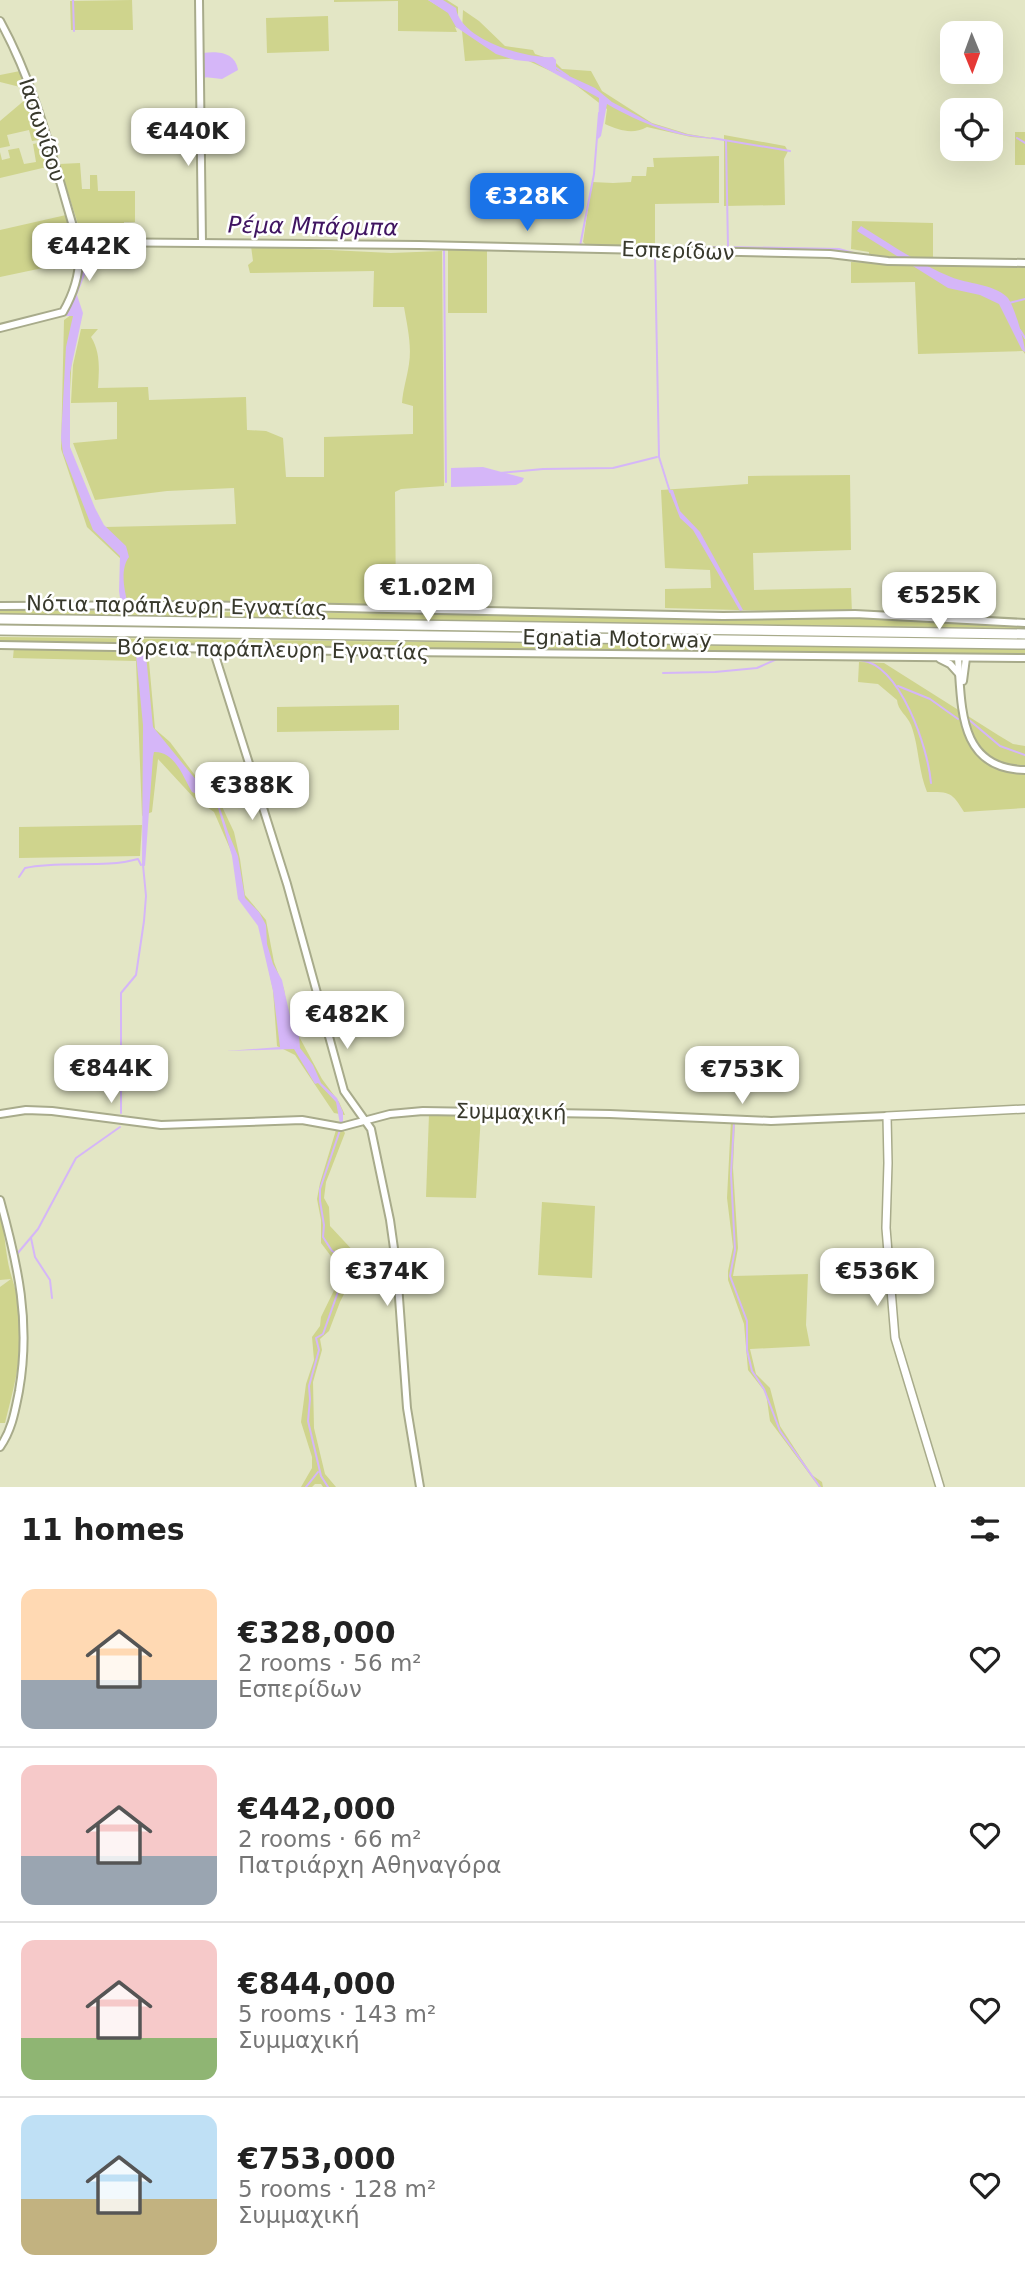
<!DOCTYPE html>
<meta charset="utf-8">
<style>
:root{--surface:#fff;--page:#f2f2f2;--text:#222;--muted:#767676;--line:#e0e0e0;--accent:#1a73e8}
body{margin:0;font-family:"DejaVu Sans",sans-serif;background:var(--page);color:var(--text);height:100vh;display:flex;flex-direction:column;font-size:26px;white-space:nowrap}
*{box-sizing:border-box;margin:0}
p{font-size:23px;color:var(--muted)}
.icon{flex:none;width:38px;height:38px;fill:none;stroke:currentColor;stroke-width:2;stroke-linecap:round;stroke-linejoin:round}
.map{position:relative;height:1487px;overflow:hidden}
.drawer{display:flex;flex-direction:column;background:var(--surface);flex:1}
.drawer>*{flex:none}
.needle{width:46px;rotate:179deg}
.buttons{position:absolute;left:940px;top:21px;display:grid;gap:14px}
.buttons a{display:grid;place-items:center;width:63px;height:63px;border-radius:14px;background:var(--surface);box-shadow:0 7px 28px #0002;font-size:35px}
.price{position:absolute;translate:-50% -60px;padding:0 16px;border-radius:14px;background:#fff;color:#222;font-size:23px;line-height:46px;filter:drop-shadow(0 2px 4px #0008)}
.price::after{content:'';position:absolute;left:50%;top:42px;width:21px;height:16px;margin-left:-10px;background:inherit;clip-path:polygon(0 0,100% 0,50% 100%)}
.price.selected{background:var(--accent);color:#fff}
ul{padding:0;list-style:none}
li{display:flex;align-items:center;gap:21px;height:175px;padding:0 21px}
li+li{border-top:2px solid var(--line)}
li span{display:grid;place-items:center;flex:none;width:196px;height:140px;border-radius:14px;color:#555}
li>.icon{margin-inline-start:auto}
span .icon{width:84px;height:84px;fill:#fffc;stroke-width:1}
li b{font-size:30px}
h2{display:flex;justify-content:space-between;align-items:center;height:84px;padding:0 21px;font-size:30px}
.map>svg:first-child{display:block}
.green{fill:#cfd48d}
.water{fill:#d5b6f8}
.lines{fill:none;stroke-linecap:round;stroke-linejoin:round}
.stream{stroke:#d5b6f8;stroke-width:2}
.minor-casing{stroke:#a8ab8b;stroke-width:10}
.major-casing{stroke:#a8ab8b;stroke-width:10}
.highway-casing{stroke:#a8ab8b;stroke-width:12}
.minor{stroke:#fff;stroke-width:6}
.major{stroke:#fff;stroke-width:7}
.highway{stroke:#fff;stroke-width:9}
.labels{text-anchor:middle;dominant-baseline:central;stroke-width:5;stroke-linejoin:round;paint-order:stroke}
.street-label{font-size:21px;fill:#38392c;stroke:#fff}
.water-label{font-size:23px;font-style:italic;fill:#401561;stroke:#fff}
</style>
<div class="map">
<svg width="1025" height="1487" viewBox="0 0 1025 1487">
<rect width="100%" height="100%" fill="#e3e6c5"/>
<g class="green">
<polygon points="132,0 133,30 71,30 70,1"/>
<polygon points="334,0 428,0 448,12 431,0 447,0 458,7 458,28 455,27 457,32 398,31 398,1 334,2"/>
<path d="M 463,10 L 479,21 L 505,46 L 533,50 L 535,54 L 553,60 L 562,69 L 591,71 L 602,91 L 652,123 L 688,134 L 718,139 L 691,137 L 647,127 C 632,135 619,130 605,124 L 607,109 L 568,79 L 522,58 L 465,61 L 462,31 Z"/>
<polygon points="328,16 329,51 267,53 266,18"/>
<polygon points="20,71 28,89 0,82 0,75"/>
<polygon points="31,98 45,139 32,141 29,130 7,135 10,146 0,148 0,121 26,99"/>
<rect x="1015" y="132" width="10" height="33"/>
<polygon points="724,135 785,146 788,151 784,159 785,205 724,206"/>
<polygon points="38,143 46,144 51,166 0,178 0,152 2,160 10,158 8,150 19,148 24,164 36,162 33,144"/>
<polygon points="719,156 719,203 655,204 655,248 587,246 583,242 592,182 613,183 631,182 632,176 646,176 647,167 654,167 653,158"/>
<polygon points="80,163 82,189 90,189 90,175 97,175 98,191 135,191 135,222 124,222 124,230 117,231 117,240 83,240 59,164"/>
<polygon points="66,215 76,244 76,261 0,277 0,230"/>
<polygon points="852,221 933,223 933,259 927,264 1025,266 1025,354 1023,351 918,354 915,282 851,283 851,262 905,264 869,258 869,252 851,249"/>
<path d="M 251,246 L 391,253 L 442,251 L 444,486 L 401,489 L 395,492 L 396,605 L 393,607 L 128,604 L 122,602 L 122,560 L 87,527 L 61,449 L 64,320 L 71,315 L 74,315 L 67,448 L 92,514 L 105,527 L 236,524 L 234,488 L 167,491 L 95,500 L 73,443 L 117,439 L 117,402 L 71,403 L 73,365 L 81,329 L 98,329 L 91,337 C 101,353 99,371 98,388 L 148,387 L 149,400 L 246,397 L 247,430 L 266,431 L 283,438 L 286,477 L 324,477 L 324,437 L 413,434 L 413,406 L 402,403 C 403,389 407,378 409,364 C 412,345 407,325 404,307 L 373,307 L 374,271 L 250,273 L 248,265 L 253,261 Z"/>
<polygon points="448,249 487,250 487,313 448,313"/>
<polygon points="850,475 851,550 753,553 754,590 851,588 852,613 665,608 665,589 711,588 710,570 665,568 661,490 748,484 748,476"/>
<polygon points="0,610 968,619 1025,625 1025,628 58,616 0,614"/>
<polygon points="0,623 455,629 455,632 0,625"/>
<polygon points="550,631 1025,638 1025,640 550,633"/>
<polygon points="0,637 1025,649 1025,654 392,649 0,642"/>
<polygon points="14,647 148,650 155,729 170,742 206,790 218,798 234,832 240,859 245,895 266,920 274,962 284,989 288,1016 322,1079 339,1102 345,1115 334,1113 295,1055 277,1046 273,990 259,925 238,895 234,858 214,812 194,798 158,759 152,812 142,816 136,661 13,658"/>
<path d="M 859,662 L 884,663 L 998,735 L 1013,744 L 1025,746 L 1025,808 L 964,812 C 952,792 950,792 927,792 C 918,770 919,746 911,725 C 907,715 898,711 897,700 L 878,684 L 858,682 Z"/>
<polygon points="399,705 399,730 277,732 277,707"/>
<polygon points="142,825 140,856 19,858 19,827"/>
<polygon points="429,1114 481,1114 476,1198 426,1197"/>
<polygon points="731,1120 735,1121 733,1168 738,1248 733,1276 808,1274 806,1325 810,1346 750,1349 756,1374 770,1388 780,1426 812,1475 822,1482 823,1487 819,1487 770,1421 766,1393 748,1370 744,1324 728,1280 728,1271 733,1247 727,1198"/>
<polygon points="342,1129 345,1133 326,1182 324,1198 329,1207 330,1226 357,1255 359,1264 340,1302 329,1331 320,1339 322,1350 313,1382 314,1428 325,1474 336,1487 323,1487 321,1484 315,1484 312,1487 301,1487 312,1468 312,1457 301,1422 306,1384 314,1360 312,1337 320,1326 321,1317 340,1278 340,1268 321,1243 321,1220 317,1199 320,1183 336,1130"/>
<polygon points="542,1202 595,1206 592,1278 538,1275"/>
<path d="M 0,1218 L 2,1218 C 5,1237 6,1260 12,1278 C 17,1293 20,1309 21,1326 C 22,1359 13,1391 5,1423 L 0,1423 L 0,1287 L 11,1279 L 0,1280 Z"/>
</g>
<g class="water">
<path d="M 428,0 L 443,0 L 456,8 C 460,40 527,59 553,57 L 556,60 L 556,70 L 595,88 L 612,102 L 653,124 L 686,134 L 718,139 C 677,138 642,124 607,104 L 601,136 L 598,139 L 599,98 L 534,62 L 515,60 L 496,54 L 456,27 L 448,13 Z"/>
<path d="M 203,53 C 218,51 235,52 238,70 L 222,79 L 204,77 Z"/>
<path d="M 861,226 C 890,244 919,264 951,277 C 967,284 994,284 1007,297 C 1014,304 1025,343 1025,352 L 1022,350 L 999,304 L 980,295 L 948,288 L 857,231 Z"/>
<path d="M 84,266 L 88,267 L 77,295 L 83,313 L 70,373 L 70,447 L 95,508 L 104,525 L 126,546 L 129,557 C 120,569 124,590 128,604 L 121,605 L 119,591 L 120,556 L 93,530 L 63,453 L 61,438 L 66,347 L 73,316 L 66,316 Z"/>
<polygon points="483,467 524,478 522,482 516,485 451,487 451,468"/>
<polygon points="669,490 673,490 680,511 700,532 743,610 740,611 693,530 680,518"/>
<path d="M 136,655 L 146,655 L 153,727 L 192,775 L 219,805 L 228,832 L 238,856 L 245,898 L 259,912 L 266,925 L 267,944 L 273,964 L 282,980 L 290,1016 L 299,1036 L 300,1048 L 313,1065 L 321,1083 L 337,1098 L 343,1112 L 343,1124 L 340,1124 L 336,1102 L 318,1083 L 315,1084 L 294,1049 L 226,1051 L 280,1047 L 273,991 L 258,926 L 238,899 L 232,856 L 218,808 L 214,801 L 192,792 C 183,777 175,751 154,752 L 153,757 L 145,866 L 142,865 L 143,725 Z"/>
</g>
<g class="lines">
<g class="stream">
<polyline points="73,0 74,31"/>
<polyline points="202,16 203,53"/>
<polyline points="555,67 568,76"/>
<polyline points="712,138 790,151"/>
<polyline points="1017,138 1025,143"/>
<polyline points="726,141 728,247 839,249 857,254"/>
<polyline points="205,216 203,95 204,77 206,76"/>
<polyline points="580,246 594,174 599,113"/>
<polyline points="656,247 728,247"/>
<polyline points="444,248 446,482"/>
<polyline points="655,254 659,457 670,492"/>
<polyline points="83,271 84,245"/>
<polyline points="1009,303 1025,299"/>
<polyline points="1020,330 1025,338"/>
<polyline points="500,473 543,469 613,468 657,457"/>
<path d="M 861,660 C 901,666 928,748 931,783"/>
<polyline points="663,673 715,672 757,668 777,659 845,660"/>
<polyline points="898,686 930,699 958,719"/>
<polyline points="968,719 1000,746 1025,755"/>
<path d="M 19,877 L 25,868 C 63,860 102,869 138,859 L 141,865"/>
<polyline points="121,1113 121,993 136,975 144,921 146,896 143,865"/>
<polyline points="734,1122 731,1174 735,1250 730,1276 747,1321 747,1350 752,1371 764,1389 780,1431 820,1487"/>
<polyline points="31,1238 35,1257 50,1280 52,1298"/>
<polyline points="17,1254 38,1229 76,1158 120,1127"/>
<polyline points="306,1487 318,1472"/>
<polyline points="328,1487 321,1476 308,1421 310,1399 309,1386 319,1350 316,1338 323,1334 339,1289 347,1276 350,1262 332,1251 323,1237 324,1225 320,1201 320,1189 340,1130"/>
</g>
<defs>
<g id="minor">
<polyline points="199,0 202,242"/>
<path d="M 0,21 C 38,90 55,168 78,243 C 82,267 75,291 63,312 L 0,328"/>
<polyline points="78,242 419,245 830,254 888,261 1025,263"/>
<polyline points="0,606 194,605 723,616 855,614 1025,623"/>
<polyline points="0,645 399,652 1025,658"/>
<polyline points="213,649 287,884 344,1091 371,1129 390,1220 397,1270 407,1408 420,1487"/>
<path d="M 958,658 C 962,707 958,769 1025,770"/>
<polyline points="940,659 950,664 959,674"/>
<polyline points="963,681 966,658"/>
<polyline points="0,1114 26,1110 52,1111 161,1125 302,1120 341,1127 390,1114 423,1111 610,1114 771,1121 887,1116"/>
<path d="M 0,1200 C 18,1265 31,1323 19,1391 C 15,1411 12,1430 0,1447"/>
</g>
<polyline id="major" points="940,1487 895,1338 886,1228 888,1163 887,1116 1025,1109"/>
<g id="highway">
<polyline points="0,619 1025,634"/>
<polyline points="0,630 1025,644"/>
</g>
</defs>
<use href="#minor" class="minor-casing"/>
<use href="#major" class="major-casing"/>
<use href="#highway" class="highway-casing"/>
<use href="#minor" class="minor"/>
<use href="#major" class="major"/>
<use href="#highway" class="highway"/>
</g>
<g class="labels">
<g class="street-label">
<text transform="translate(42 130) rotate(72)">Ιασωνίδου</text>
<text transform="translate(678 251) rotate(2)">Εσπερίδων</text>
<text transform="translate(177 606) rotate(1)">Νότια παράπλευρη Εγνατίας</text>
<text transform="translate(617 639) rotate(1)">Egnatia Motorway</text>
<text transform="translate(273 650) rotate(1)">Βόρεια παράπλευρη Εγνατίας</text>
<text transform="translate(511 1112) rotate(1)">Συμμαχική</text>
</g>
<g class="water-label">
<text transform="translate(313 226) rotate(1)">Ρέμα Μπάρμπα</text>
</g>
</g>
</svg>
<div class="buttons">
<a><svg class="needle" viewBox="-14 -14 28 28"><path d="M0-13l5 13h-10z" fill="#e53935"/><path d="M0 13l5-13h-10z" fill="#767676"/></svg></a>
<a><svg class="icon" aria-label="locate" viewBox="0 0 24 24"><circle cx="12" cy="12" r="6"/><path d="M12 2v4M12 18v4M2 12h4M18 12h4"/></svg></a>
</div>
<b class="price" style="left:188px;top:168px">€440K</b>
<b class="price selected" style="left:527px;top:233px">€328K</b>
<b class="price" style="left:89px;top:283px">€442K</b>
<b class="price" style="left:428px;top:624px">€1.02M</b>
<b class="price" style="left:939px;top:632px">€525K</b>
<b class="price" style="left:252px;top:822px">€388K</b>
<b class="price" style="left:347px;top:1051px">€482K</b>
<b class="price" style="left:111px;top:1105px">€844K</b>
<b class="price" style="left:742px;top:1106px">€753K</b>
<b class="price" style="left:387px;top:1308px">€374K</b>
<b class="price" style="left:877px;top:1308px">€536K</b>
</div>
<section class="drawer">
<h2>11 homes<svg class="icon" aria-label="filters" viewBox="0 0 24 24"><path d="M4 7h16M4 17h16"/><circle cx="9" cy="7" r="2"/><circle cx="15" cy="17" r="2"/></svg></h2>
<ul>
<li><span style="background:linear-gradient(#ffd9b3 65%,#9aa5b1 0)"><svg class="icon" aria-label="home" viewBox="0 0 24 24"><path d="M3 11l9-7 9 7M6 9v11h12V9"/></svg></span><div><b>€328,000</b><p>2 rooms · 56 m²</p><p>Εσπερίδων</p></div><svg class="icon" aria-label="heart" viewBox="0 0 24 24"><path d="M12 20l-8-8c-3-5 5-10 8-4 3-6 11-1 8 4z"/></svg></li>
<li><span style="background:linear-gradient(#f6c9c9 65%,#9aa5b1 0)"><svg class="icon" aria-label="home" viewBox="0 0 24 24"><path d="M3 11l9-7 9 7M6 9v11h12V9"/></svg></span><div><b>€442,000</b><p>2 rooms · 66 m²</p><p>Πατριάρχη Αθηναγόρα</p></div><svg class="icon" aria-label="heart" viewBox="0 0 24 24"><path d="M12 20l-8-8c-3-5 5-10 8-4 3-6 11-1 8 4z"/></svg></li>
<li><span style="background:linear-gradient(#f6c9c9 70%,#8fb573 0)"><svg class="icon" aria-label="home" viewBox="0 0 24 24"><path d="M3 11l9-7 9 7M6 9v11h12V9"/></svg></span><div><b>€844,000</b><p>5 rooms · 143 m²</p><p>Συμμαχική</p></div><svg class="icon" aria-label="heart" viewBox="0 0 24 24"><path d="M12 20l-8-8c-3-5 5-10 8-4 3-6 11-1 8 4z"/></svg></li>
<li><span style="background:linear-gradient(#bfe0f5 60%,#c2b280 0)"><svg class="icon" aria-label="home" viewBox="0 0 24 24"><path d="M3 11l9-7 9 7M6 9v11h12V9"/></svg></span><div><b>€753,000</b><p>5 rooms · 128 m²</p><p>Συμμαχική</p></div><svg class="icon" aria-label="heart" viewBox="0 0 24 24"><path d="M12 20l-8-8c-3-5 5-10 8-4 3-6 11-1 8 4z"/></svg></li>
</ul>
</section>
